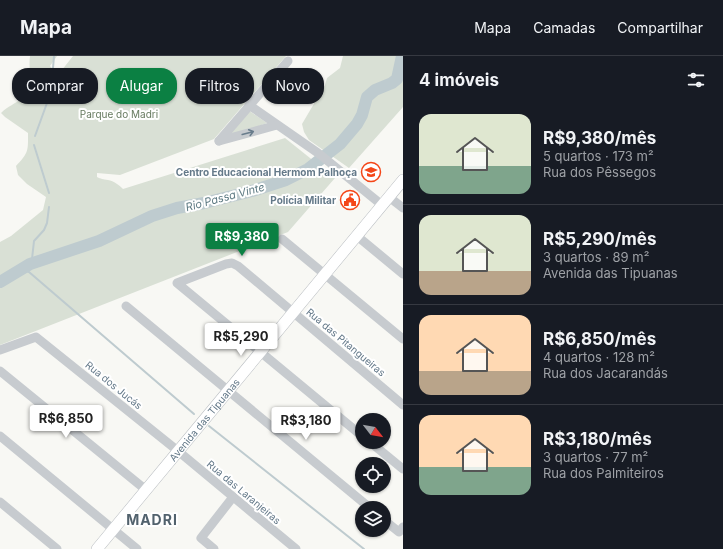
<!DOCTYPE html>
<html lang="pt">
<meta charset="utf-8">
<style>
:root{--surface:#171b24;--page:#20242c;--text:#f1f3f6;--muted:#9ea1a6;--line:#363941;--accent:#0b8043}
body{margin:0;font-family:Inter,sans-serif;background:var(--page);color:var(--text);height:100vh;display:flex;flex-direction:column;font-size:15px;white-space:nowrap}
*{box-sizing:border-box;margin:0}
p{font-size:13px;color:var(--muted)}
.icon{flex:none;width:22px;height:22px;fill:none;stroke:currentColor;stroke-width:2;stroke-linecap:round;stroke-linejoin:round}
.map{position:relative;flex:1;overflow:hidden}
.side{display:flex;flex-direction:column;background:var(--surface);width:320px}
.side>*{flex:none}
.guide{position:absolute;left:12px;top:12px;width:331px;height:36px;display:flex;gap:8px}
.needle{width:26px;rotate:121deg}
.buttons{position:absolute;left:355px;top:357px;display:grid;gap:8px}
.buttons a{display:grid;place-items:center;width:36px;height:36px;border-radius:50%;background:var(--surface);box-shadow:0 1px 3px #0004;font-size:20px}
.price{position:absolute;translate:-50% -34px;padding:0 9px;border-radius:4px;background:#fff;color:#222;font-size:13px;line-height:26px;filter:drop-shadow(0 1px 2px #0008)}
.price::after{content:'';position:absolute;left:50%;top:24px;width:12px;height:9px;margin-left:-6px;background:inherit;clip-path:polygon(0 0,100% 0,50% 100%)}
.price.active{background:var(--accent);color:#fff}
ul{padding:0;list-style:none}
li{display:flex;align-items:center;gap:12px;height:100px;padding:0 16px}
li+li{border-top:1px solid var(--line)}
li span{display:grid;place-items:center;flex:none;width:112px;height:80px;border-radius:12px;color:#555}
li>.icon{margin-inline-start:auto}
span .icon{width:48px;height:48px;fill:#fffc;stroke-width:1}
li b{font-size:17px}
h2{display:flex;justify-content:space-between;align-items:center;height:48px;padding:0 16px;font-size:17px}
.tag{padding:0 14px;border-radius:16px;background:var(--surface);box-shadow:0 1px 3px #0004;font-size:14px;line-height:36px}
.tag.active{background:var(--accent);color:#fff}
header{display:flex;align-items:center;gap:24px;box-sizing:border-box;height:56px;padding:0 20px;background:var(--surface);border-bottom:1px solid var(--line)}
header strong{font-size:19px}
nav{display:flex;gap:22px;margin-inline-start:auto;font-size:14px}
main{display:flex;flex:1;min-height:0}
.map>svg:first-child{display:block}
.green{fill:#d9e0d5}
.lines{fill:none;stroke-linecap:round;stroke-linejoin:round}
.stream{stroke:#becbcf;stroke-width:2}
.river{stroke:#becbcf;stroke-width:12}
.major-casing{stroke:#babec2;stroke-width:12}
.minor{stroke:#c7cbcf;stroke-width:9}
.major{stroke:#fff;stroke-width:11}
.oneway{stroke:#697d8c}
.labels{text-anchor:middle;dominant-baseline:central;stroke-width:4;stroke-linejoin:round;paint-order:stroke}
.park-label{font-size:10px;fill:#667a5f;stroke:#fff}
.poi-label{font-size:10px;font-weight:bold;fill:#647989;stroke:#fff;text-anchor:end}
.street-label{font-size:10px;fill:#647989;stroke:#fff}
.water-label{font-size:11px;font-style:italic;fill:#5f7b84;stroke:#fff}
.district-label{font-size:14px;font-weight:bold;letter-spacing:1px;fill:#52626d;stroke:#fff}
</style>
<header>
<strong>Mapa</strong>
<nav><a>Mapa</a><a>Camadas</a><a>Compartilhar</a></nav>
</header>
<main>
<div class="map">
<svg width="403" height="493" viewBox="0 0 403 493">
<rect width="100%" height="100%" fill="#f8f8f4"/>
<g class="green">
<path d="M 30,0 L 57,0 L 50,10 L 58,19 L 73,0 L 286,0 L 214,83 L 120,119 L 97,117 L 97,121 C 101,123 103,123 108,124 C 114,125 119,129 123,133 L 285,82 L 335,122 L 288,176 L 0,289 L 0,186 L 11,180 L 43,154 L 46,141 L 27,128 L 18,119 L 16,110 C 29,97 28,94 28,77 L 5,61 L 1,57 C 8,50 15,48 22,42 C 34,33 28,14 30,0 Z"/>
<polygon points="343,0 403,0 403,51 349,112 309,84 304,76 302,68 325,29 327,22 340,12"/>
<polygon points="248,54 267,67 234,79 229,76"/>
</g>
<g class="lines">
<g class="stream">
<polyline points="35,80 51,36 54,0"/>
<polyline points="34,89 49,137"/>
<polyline points="30,208 32,203 34,185 44,174 47,167 49,151"/>
<polyline points="22,213 29,216 194,358"/>
<polyline points="209,370 364,493"/>
</g>
<polyline class="river" points="0,226 30,208 99,185 152,160 177,152 204,147 252,135 286,124 308,113 340,88 357,68 362,59 367,41 375,34 392,27 397,23 402,0"/>
<defs>
<g id="major">
<path id="s1" d="M 97,493 L 403,124"/>
</g>
</defs>
<use href="#major" class="major-casing"/>
<g class="minor">
<polyline points="249,49 318,97 382,149"/>
<polyline points="219,85 288,5"/>
<polyline points="219,85 277,69"/>
<polyline points="389,141 403,152"/>
<polyline points="357,180 403,218"/>
<polyline points="282,183 403,283"/>
<polyline points="126,250 370,452"/>
<polyline points="0,294 36,281 178,395 296,493"/>
<polyline points="0,315 146,434"/>
<polyline points="0,380 137,493"/>
<polyline points="362,380 177,227 226,208 232,207 238,210 403,349"/>
<polyline points="370,386 403,413"/>
<polyline points="0,446 57,493"/>
<polyline points="384,464 399,476 403,471"/>
<polyline points="214,493 201,482 233,441"/>
</g>
<use href="#major" class="major"/>
</g>
<defs><path id="oneway-shaft" d="M-6 0H5M1.5-3L5.5 0L1.5 3" fill="none" stroke-width="1.6" stroke-linecap="round" stroke-linejoin="round"/></defs>
<use class="oneway" href="#oneway-shaft" transform="translate(248 77) rotate(-15)"/>
<defs>
<symbol id="school-ring" viewBox="-11 -11 22 22"><circle r="9.5" fill="#fff" stroke="#f44618" stroke-width="1.5"/><path d="M0-5L7-2L0 1L-7-2ZM-4 1L0 2.5L4 1V4Q0 6-4 4Z" fill="#f44618"/></symbol>
<symbol id="civic-ring" viewBox="-11 -11 22 22"><circle r="9.5" fill="#fff" stroke="#f44618" stroke-width="1.5"/><path d="M-.6-6.5H3V-4.5H.6V-3L4-1V1h2V6H-6V1h2V-1L-.6-3ZM-1.2 2.5V6h2.4V2.5Z" fill="#f44618"/></symbol>
</defs>
<g fill-rule="evenodd">
<use href="#school-ring" x="360" y="105" width="22" height="22"/>
<use href="#civic-ring" x="339" y="133" width="22" height="22"/>
</g>
<g class="labels">
<g class="park-label">
<text x="119" y="58">Parque do Madri</text>
</g>
<g class="poi-label">
<text x="357" y="116">Centro Educacional Hermom Palhoça</text>
<text x="336" y="144">Polícia Militar</text>
</g>
<g class="street-label">
<text transform="translate(346 286) rotate(40)">Rua das Pitangueiras</text>
<text transform="translate(114 329) rotate(39)">Rua dos Jucás</text>
<text stroke="none"><textPath href="#s1" startOffset="168">Avenida das Tipuanas</textPath></text>
<text transform="translate(244 436) rotate(40)">Rua das Laranjeiras</text>
</g>
<g class="water-label">
<text transform="translate(225 141) rotate(-15)">Rio Passa Vinte</text>
</g>
<g class="district-label">
<text x="152" y="463">MADRI</text>
</g>
</g>
</svg>
<div class="buttons">
<a><svg class="needle" viewBox="-14 -14 28 28"><path d="M0-13l5 13h-10z" fill="#e53935"/><path d="M0 13l5-13h-10z" fill="#9ea1a6"/></svg></a>
<a><svg class="icon" aria-label="locate" viewBox="0 0 24 24"><circle cx="12" cy="12" r="6"/><path d="M12 2v4M12 18v4M2 12h4M18 12h4"/></svg></a>
<a><svg class="icon" aria-label="layers" viewBox="0 0 24 24"><path d="M12 4l9 5-9 5-9-5zM3 14l9 5 9-5"/></svg></a>
</div>
<b class="price active" style="left:242px;top:201px">R$9,380</b>
<b class="price" style="left:241px;top:301px">R$5,290</b>
<b class="price" style="left:66px;top:383px">R$6,850</b>
<b class="price" style="left:306px;top:385px">R$3,180</b>
<div class="guide">
<a class="tag">Comprar</a>
<a class="tag active">Alugar</a>
<a class="tag">Filtros</a>
<a class="tag">Novo</a>
</div>
</div>
<section class="side">
<h2>4 imóveis<svg class="icon" aria-label="filters" viewBox="0 0 24 24"><path d="M4 7h16M4 17h16"/><circle cx="9" cy="7" r="2"/><circle cx="15" cy="17" r="2"/></svg></h2>
<ul>
<li><span style="background:linear-gradient(#dfe7d0 65%,#7fa58c 0)"><svg class="icon" aria-label="home" viewBox="0 0 24 24"><path d="M3 11l9-7 9 7M6 9v11h12V9"/></svg></span><div><b>R$9,380/mês</b><p>5 quartos · 173 m²</p><p>Rua dos Pêssegos</p></div></li>
<li><span style="background:linear-gradient(#dfe7d0 70%,#b9a48a 0)"><svg class="icon" aria-label="home" viewBox="0 0 24 24"><path d="M3 11l9-7 9 7M6 9v11h12V9"/></svg></span><div><b>R$5,290/mês</b><p>3 quartos · 89 m²</p><p>Avenida das Tipuanas</p></div></li>
<li><span style="background:linear-gradient(#ffd9b3 70%,#b9a48a 0)"><svg class="icon" aria-label="home" viewBox="0 0 24 24"><path d="M3 11l9-7 9 7M6 9v11h12V9"/></svg></span><div><b>R$6,850/mês</b><p>4 quartos · 128 m²</p><p>Rua dos Jacarandás</p></div></li>
<li><span style="background:linear-gradient(#ffd9b3 65%,#7fa58c 0)"><svg class="icon" aria-label="home" viewBox="0 0 24 24"><path d="M3 11l9-7 9 7M6 9v11h12V9"/></svg></span><div><b>R$3,180/mês</b><p>3 quartos · 77 m²</p><p>Rua dos Palmiteiros</p></div></li>
</ul>
</section>
</main>
